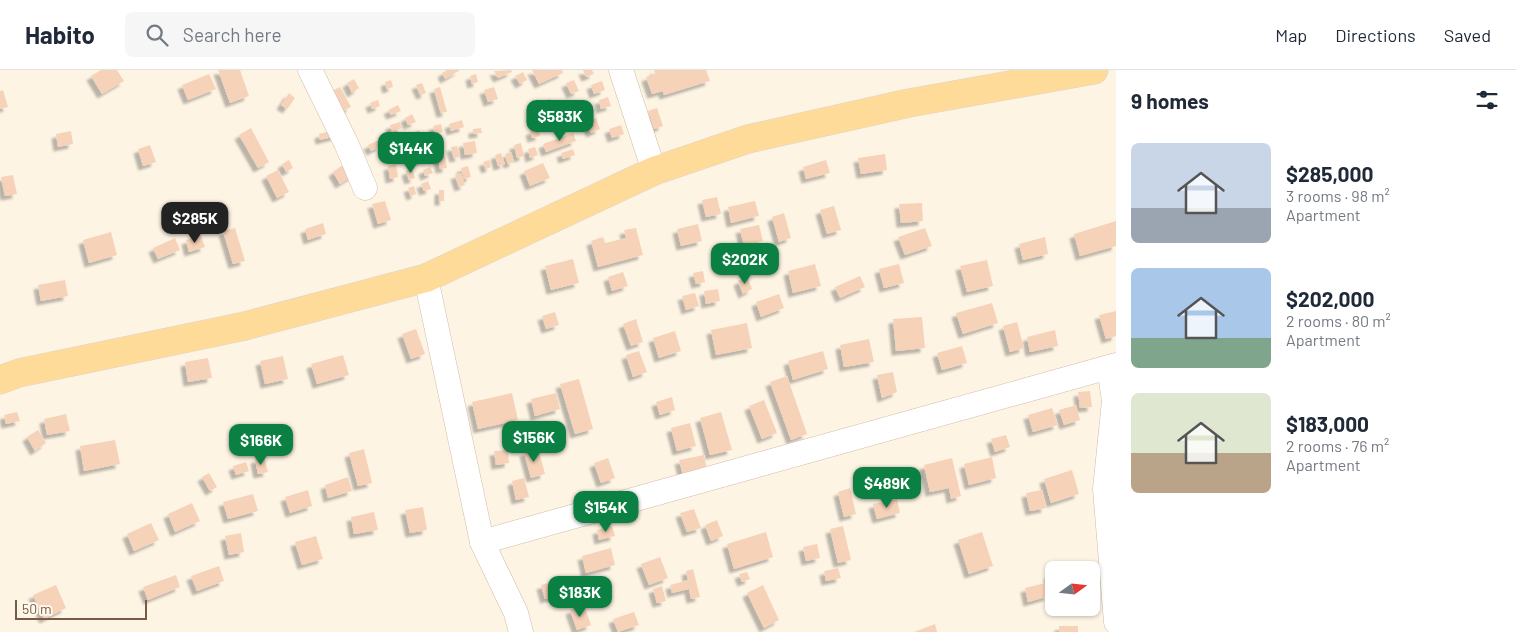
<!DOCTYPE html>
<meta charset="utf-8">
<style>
:root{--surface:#fff;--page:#f6f6f7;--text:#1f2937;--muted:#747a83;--line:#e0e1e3;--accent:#0b8043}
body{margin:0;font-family:Barlow,sans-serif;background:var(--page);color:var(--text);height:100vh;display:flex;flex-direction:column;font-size:19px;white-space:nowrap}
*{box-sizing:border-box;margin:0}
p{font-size:16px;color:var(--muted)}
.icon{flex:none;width:28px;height:28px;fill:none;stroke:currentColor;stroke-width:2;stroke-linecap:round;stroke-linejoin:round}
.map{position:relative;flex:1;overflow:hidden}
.panel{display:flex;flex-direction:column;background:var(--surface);width:400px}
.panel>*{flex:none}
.needle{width:32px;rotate:75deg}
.fabs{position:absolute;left:1045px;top:491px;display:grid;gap:10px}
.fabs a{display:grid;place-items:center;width:55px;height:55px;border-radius:8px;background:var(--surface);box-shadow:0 1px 4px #0004;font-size:25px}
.scale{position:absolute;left:15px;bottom:12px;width:132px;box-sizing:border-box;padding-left:5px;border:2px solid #795a47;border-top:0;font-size:14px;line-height:18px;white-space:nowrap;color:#795a47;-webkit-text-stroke:4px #fff8ec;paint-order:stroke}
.price{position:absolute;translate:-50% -42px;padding:0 11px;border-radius:10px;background:var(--accent);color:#fff;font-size:16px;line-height:32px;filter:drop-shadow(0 1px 2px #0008)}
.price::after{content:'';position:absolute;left:50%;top:30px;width:15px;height:11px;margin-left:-8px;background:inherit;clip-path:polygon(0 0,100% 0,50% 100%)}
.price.current{background:#222;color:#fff}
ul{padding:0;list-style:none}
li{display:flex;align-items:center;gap:15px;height:125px;padding:0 15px}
li span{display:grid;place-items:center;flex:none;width:140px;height:100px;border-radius:8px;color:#555}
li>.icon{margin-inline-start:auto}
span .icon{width:60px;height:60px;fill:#fffc;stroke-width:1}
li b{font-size:21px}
h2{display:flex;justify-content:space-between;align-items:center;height:60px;padding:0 15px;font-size:21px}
header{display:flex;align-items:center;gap:30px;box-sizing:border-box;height:70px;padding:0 25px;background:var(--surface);border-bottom:1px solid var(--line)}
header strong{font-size:24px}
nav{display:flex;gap:28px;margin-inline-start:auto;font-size:18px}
.search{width:350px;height:45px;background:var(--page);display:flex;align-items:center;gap:12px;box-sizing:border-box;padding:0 18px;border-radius:8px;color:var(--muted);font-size:19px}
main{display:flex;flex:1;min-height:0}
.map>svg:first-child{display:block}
.building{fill:#f6d2b9;filter:url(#shadow)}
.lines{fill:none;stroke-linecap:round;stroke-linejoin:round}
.minor-casing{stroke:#d0bba9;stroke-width:25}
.major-casing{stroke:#dcd4cf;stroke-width:29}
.minor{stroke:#fff;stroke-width:24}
.major{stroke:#ffdb9a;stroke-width:28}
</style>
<header>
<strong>Habito</strong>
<div class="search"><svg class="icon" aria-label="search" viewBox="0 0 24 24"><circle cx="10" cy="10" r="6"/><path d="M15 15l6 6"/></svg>Search here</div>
<nav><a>Map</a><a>Directions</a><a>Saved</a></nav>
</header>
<main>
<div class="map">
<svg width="1116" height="562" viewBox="0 0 1116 562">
<defs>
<filter id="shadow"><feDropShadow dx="-4.5" dy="4.5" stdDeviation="1" flood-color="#0004"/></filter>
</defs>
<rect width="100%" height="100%" fill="#fef4e4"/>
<g class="building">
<polygon points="101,0 117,0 124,11 102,24 91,6"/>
<polygon points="218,0 240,0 249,26 230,33"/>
<polygon points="447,0 460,0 445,9 442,3"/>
<polygon points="511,0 512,2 498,8 494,1"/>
<polygon points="532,0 562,0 563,3 539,14"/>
<polygon points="583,0 592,0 594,4 586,7"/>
<polygon points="654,0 706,0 710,11 664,25 663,21 652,24 646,7 655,4"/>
<polygon points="523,2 527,10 520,14 515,6"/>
<polygon points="209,4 216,19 188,30 182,15"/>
<polygon points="476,4 478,12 472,14 470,6"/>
<polygon points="354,9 359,18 352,23 347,13"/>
<polygon points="391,10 393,17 387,19 385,12"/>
<polygon points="574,10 579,21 571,24 566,13"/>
<polygon points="602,11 605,20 594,24 591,15"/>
<polygon points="422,13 426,23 421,25 416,15"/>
<polygon points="340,17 351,37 343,41 332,21"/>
<polygon points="440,17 447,42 441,43 434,19"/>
<polygon points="494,17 498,29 488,32 484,20"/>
<polygon points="3,20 8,37 0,39 0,21"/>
<polygon points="289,23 295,28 287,39 281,35"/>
<polygon points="608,27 611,36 601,39 599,30"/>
<polygon points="550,29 554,41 542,45 537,33"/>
<polygon points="378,30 380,36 372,39 370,33"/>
<polygon points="585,30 588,36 579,40 577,35"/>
<polygon points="398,35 401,41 391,45 388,40"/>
<polygon points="567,36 570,43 563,46 560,40"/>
<polygon points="657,38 663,56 654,59 648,41"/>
<polygon points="412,44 416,52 408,55 405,48"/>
<polygon points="596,48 600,59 591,63 586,52"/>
<polygon points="462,50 464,57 451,61 449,54"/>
<polygon points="400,52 402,58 392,62 390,55"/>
<polygon points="441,54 443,62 435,64 433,56"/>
<polygon points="621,55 624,64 612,68 609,59"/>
<polygon points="251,58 269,92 258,98 239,65"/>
<polygon points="481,58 482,63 473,64 473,59"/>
<polygon points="538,58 540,66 532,68 530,61"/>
<polygon points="334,60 336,66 320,70 319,64"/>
<polygon points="419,60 424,70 417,73 413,63"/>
<polygon points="71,61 73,74 58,77 56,64"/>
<polygon points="573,63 576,71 546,82 543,74"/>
<polygon points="379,70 381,76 371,81 368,75"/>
<polygon points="410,70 412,78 407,79 405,71"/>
<polygon points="475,71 477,83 465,85 463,73"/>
<polygon points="521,73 524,86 517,88 514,75"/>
<polygon points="150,75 156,92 143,96 138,79"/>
<polygon points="457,76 460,87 454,88 451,77"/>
<polygon points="535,77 538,85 530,88 528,79"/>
<polygon points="573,79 575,85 563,89 561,83"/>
<polygon points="427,82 429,88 418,91 416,85"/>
<polygon points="511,82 514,92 508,94 505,84"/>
<polygon points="501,83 505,94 498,96 495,85"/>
<polygon points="885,84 887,100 861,104 858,88"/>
<polygon points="445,86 447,98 440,99 438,87"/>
<polygon points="289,90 293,98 286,102 282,94"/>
<polygon points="489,90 491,97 486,99 483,92"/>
<polygon points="826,90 830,103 806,109 803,97"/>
<polygon points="346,93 354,105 340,114 333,102"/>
<polygon points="543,93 550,108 530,116 524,101"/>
<polygon points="396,94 398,107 390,109 388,96"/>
<polygon points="468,96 471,107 464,109 461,98"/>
<polygon points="430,97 433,103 425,106 423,100"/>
<polygon points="412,99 415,108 409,110 406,101"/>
<polygon points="278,100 289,122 277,128 266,106"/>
<polygon points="461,103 465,115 459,117 455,105"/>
<polygon points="13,105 17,124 5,126 1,107"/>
<polygon points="428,111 431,119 424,121 421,114"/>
<polygon points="414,116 416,124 411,126 408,118"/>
<rect x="439" y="120" width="5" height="11"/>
<polygon points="717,127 721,144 706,147 702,130"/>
<polygon points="385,131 391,150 378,154 372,134"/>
<polygon points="755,131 759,146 731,153 728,137"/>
<polygon points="922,133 923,151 901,153 899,134"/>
<polygon points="834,136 841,160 827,164 820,140"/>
<polygon points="784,143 791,168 779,172 772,147"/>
<polygon points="1116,151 1116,176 1080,186 1074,164"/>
<polygon points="323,153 326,164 308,170 305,159"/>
<polygon points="698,154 702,171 681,176 677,159"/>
<polygon points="759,155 763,171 744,176 740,159"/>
<polygon points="235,158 245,191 233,194 223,161"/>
<polygon points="636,158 643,185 598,197 591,171 603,167 605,173 626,168 624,160"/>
<polygon points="925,158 932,176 905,185 898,167"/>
<polygon points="111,162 117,185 89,193 83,170"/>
<polygon points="201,166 205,177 189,182 186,170"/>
<polygon points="1045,167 1048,184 1023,190 1019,174"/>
<polygon points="175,168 180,180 158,189 153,178"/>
<polygon points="573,189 579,213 551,220 545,196"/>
<polygon points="987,190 993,216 967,222 960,196"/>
<polygon points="815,194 821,216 793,223 788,201"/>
<polygon points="899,194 904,213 884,218 879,199"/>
<polygon points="703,201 705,212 696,214 693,203"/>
<polygon points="623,202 628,216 612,221 608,207"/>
<polygon points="860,206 865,217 840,228 835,217"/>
<polygon points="747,207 752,219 743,224 738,211"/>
<polygon points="65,210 68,226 41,231 38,215"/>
<polygon points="718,219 720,231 706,234 704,221"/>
<polygon points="695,223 699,236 686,240 682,226"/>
<polygon points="779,224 784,238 761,247 756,232"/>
<polygon points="992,233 998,253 963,264 956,243"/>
<polygon points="1116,241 1116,266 1106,269 1099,245"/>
<polygon points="555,242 559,255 546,259 542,246"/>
<polygon points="922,247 925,278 896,281 893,249"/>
<polygon points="636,249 643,272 631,276 623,254"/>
<polygon points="1017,252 1024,278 1010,282 1003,256"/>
<polygon points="747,253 752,278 716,285 711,260"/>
<polygon points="416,259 425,284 411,289 402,264"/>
<polygon points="1055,260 1058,276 1030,282 1027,267"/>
<polygon points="675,261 681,281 659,288 653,268"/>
<polygon points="869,269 874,292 844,297 840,275"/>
<polygon points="962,276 967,293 942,300 937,283"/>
<polygon points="639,281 647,302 633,307 626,285"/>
<polygon points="823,281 828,299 793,310 788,291"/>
<polygon points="343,285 349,305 317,314 311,294"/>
<polygon points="283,286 288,309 265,314 260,291"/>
<polygon points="208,288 212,308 188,312 185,292"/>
<polygon points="893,302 897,322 882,328 877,305"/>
<polygon points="787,306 807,364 791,370 770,312"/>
<polygon points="579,309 593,359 575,364 560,314"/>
<polygon points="1090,321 1092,337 1080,338 1078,322"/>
<polygon points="512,323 518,350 478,359 472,332"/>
<polygon points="556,323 560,339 535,346 531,329"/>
<polygon points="672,327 675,340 660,345 656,332"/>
<polygon points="764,330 777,363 762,369 749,336"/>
<polygon points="1076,335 1080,350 1064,355 1059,340"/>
<polygon points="1052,338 1058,355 1033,362 1028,345"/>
<polygon points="17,342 20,351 6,354 4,345"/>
<polygon points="721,342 732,380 710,385 700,348"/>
<polygon points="66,344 70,361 47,365 44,349"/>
<polygon points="690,353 696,376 677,381 671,358"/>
<polygon points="284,356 287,367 271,372 267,362"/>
<polygon points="38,360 46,373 35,381 27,367"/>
<polygon points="1006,365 1010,377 995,382 991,369"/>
<polygon points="115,370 120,394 84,401 80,376"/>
<polygon points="538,378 545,404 531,408 524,382"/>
<polygon points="364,379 372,413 358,416 349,383"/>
<polygon points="508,380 509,393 496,395 494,381"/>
<polygon points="704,385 707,399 683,405 679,390"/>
<polygon points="264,387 268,402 258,404 255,389"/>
<polygon points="992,387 996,408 969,415 964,394"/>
<polygon points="608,388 615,408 601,413 594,393"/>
<polygon points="952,388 961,426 951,429 949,418 930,422 924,395"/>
<polygon points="246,392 249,401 236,405 233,396"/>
<polygon points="1072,400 1079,424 1051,433 1044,409"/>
<polygon points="209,403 217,417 210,421 202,407"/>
<polygon points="348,407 352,421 328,428 325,415"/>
<polygon points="524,408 529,427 516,430 512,411"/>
<polygon points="850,418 856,444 844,447 838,422"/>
<polygon points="308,420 312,436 290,443 285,427"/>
<polygon points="1042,420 1046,438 1030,441 1026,423"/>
<polygon points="253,424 258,441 228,449 223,432"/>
<polygon points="897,429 900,443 877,449 873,434"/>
<polygon points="192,433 200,451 175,462 168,444"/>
<polygon points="423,437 427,460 410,463 405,440"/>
<polygon points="694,439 701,458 687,462 680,443"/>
<polygon points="374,442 378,460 354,464 351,447"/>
<polygon points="717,450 723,466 711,471 705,455"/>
<polygon points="151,453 159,470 134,481 127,464"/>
<polygon points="612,456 615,466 599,470 597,460"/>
<polygon points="843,456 851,490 838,493 830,459"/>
<polygon points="766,462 773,487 734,499 727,474"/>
<polygon points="982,462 993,496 969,504 958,470"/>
<polygon points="241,463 244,482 229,485 225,466"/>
<polygon points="316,466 323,489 302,495 295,472"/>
<polygon points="817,474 820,488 806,491 803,477"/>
<polygon points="611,478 615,495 586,503 582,486"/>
<polygon points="660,487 668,508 649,515 641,494"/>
<polygon points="219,496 224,511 197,521 191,506"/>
<polygon points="838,498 841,508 826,511 824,501"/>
<polygon points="693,499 700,527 691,529 689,519 672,523 670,515 688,510 686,501"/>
<polygon points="747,502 750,509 742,512 739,504"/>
<polygon points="1054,504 1054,519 1052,520 1048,505"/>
<polygon points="176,505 180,517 148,530 143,517"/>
<polygon points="563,509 567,523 545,529 541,515"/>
<polygon points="1045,513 1049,526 1028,532 1025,518"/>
<polygon points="56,515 66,538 44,549 33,525"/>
<polygon points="763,515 779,550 764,558 747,523"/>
<polygon points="662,516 666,531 657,533 653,519"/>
<polygon points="584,535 591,555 577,560 570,540"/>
<polygon points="634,542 639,555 618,562 613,549"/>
<polygon points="935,554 937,562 914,562"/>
<rect x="1059" y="556" width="19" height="6"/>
</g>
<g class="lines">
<defs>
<g id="minor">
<polyline points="310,0 346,73 365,118"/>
<polyline points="621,0 654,101"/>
<polyline points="426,208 482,472 516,543 521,562"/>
<polyline points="1109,297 1114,331 1105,419 1116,552"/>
<polyline points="482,472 1116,295"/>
</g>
<polyline id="major" points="0,310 19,303 245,256 426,208 654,101 748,69 909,33 1094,0"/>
</defs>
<use href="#minor" class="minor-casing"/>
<use href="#major" class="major-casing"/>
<use href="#minor" class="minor"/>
<use href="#major" class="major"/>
</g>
</svg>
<div class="fabs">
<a><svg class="needle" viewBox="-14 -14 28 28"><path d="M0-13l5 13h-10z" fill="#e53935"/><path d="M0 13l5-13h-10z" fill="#747a83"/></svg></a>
</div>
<div class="scale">50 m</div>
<b class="price" style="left:560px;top:72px">$583K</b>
<b class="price" style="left:411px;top:104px">$144K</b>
<b class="price current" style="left:195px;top:174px">$285K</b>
<b class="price" style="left:745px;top:215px">$202K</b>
<b class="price" style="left:534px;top:393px">$156K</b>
<b class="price" style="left:261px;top:396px">$166K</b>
<b class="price" style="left:887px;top:439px">$489K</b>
<b class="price" style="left:606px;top:463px">$154K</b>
<b class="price" style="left:580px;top:548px">$183K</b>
</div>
<section class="panel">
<h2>9 homes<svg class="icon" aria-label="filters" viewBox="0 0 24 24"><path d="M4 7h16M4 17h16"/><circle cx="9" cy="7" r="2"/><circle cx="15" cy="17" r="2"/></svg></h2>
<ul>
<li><span style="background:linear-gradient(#c9d6e8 65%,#9aa5b1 0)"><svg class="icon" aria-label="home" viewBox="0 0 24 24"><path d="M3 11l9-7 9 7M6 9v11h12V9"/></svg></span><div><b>$285,000</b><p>3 rooms · 98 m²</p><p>Apartment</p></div></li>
<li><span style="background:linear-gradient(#a9c7e8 70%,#7fa58c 0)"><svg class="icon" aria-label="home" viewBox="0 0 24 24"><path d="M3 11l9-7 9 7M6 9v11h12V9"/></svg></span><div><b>$202,000</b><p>2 rooms · 80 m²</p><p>Apartment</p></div></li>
<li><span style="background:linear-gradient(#dfe7d0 60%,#b9a48a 0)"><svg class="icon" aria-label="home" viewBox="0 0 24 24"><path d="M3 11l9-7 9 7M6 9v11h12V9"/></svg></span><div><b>$183,000</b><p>2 rooms · 76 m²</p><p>Apartment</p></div></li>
</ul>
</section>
</main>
